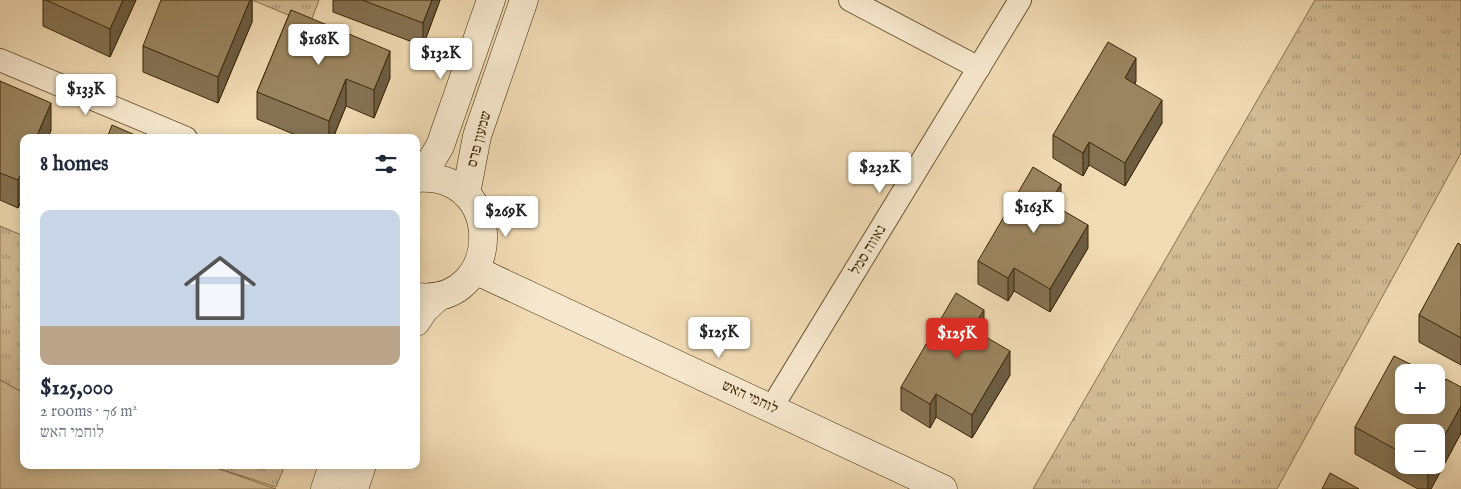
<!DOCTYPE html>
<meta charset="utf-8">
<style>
:root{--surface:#fff;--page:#f6f6f7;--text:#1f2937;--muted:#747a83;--accent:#d93025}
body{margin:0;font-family:"IM FELL English","Frank Ruhl Libre",serif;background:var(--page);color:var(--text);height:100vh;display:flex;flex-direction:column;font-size:19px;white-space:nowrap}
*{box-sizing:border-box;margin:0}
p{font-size:16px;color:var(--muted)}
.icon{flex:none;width:28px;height:28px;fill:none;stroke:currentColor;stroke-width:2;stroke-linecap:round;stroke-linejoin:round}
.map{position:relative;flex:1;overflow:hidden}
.side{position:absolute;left:20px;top:134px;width:400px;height:335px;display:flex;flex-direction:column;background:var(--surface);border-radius:10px;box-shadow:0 2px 12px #0003}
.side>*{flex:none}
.controls{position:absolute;left:1395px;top:364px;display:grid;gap:10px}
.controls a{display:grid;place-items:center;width:50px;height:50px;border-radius:10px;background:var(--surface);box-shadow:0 2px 12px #0003;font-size:25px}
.price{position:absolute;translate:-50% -42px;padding:0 11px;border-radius:5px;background:#fff;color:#222;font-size:16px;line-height:32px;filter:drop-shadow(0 1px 2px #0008)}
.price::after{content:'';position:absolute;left:50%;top:30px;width:15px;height:11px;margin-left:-8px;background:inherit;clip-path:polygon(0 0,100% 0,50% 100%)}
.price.active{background:var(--accent);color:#fff}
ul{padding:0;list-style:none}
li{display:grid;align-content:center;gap:10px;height:265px;padding:0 20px}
li span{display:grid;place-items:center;height:155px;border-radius:10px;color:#555}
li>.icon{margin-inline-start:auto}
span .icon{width:90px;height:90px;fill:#fffc;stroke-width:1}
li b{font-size:21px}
h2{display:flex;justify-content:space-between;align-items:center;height:60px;padding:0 20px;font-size:21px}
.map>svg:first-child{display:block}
.grass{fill:#d2bc96;stroke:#87724d}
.park{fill:url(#park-tufts);stroke:#87724d}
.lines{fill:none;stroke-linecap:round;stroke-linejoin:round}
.street-casing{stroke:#695430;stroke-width:24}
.secondary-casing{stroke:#3c2704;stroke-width:29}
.street{stroke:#f6e8ce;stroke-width:22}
.secondary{stroke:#f6e8ce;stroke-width:28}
.wall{fill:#847253;stroke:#3c2704;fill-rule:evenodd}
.shaded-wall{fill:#6c5d43;stroke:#3c2704}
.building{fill:#9a8560;stroke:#3c2704}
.labels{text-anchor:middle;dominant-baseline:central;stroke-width:5;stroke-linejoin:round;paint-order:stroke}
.street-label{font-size:15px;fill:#3c2704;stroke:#f6e8ce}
</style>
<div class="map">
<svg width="1461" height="489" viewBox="0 0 1461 489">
<defs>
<pattern id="park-tufts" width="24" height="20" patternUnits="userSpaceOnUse" patternTransform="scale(1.25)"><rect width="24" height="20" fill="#d2bc96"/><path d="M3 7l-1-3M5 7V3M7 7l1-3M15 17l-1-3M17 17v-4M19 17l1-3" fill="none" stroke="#ac9978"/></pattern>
</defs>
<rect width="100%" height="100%" fill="#f1dbb4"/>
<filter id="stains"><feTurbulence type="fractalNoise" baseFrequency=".004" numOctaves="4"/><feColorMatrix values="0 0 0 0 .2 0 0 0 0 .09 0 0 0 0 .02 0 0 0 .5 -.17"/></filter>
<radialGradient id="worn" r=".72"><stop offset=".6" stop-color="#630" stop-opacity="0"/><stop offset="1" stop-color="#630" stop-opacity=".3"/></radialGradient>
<polygon class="grass" points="0,380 24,393 24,465 208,465 276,489 0,489"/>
<g class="park">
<polygon points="252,0 319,0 310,24"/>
<polygon points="1315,0 1461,0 1461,153 1277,489 1033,489"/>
<polygon points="0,226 24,236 24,393 0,380"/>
<polygon points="208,465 285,465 276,487"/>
</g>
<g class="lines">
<defs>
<g id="street">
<polyline points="850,0 979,68"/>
<polyline points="0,60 186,138"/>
<polyline points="772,407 1020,0"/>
</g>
<g id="secondary">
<polyline points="416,177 428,166 440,146 491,0"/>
<path d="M 416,178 C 507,170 504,307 416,297"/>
<polyline points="466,194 477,136 524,0"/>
<polyline points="475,270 943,489"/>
<polyline points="416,322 424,310 439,296"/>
<polyline points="325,489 333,465"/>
<polyline points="354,489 362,465"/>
</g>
</defs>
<use href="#street" class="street-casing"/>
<use href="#secondary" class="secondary-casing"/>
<use href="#street" class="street"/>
<use href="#secondary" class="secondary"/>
</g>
<g class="wall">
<polygon points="43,0 136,0 110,57 43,26"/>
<polygon points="252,0 252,22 218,103 143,72 143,46"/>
<polygon points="333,0 440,0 423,46 333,12"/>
<polygon points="291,10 390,78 374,118 346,106 333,138 303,138 257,119 257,92"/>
<polygon points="0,81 51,130 48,138 24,138 24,194 18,208 0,200"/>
<polygon points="1136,81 1135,84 1162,123 1125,186 1089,165 1083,176 1053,158 1053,135"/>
<polygon points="1061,207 1060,209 1088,248 1050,312 1014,291 1008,301 978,284 978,261"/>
<polygon points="1461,245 1461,365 1419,342 1419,315"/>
<polygon points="984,333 982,335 1010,375 972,438 936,417 930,428 901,410 901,387"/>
<path d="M 1355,427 L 1461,433 L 1431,489 L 1418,489 L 1355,454 ZM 1404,432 L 1436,465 L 1404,465 Z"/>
</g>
<g class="shaded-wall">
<polygon points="123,0 136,0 110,57 110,29"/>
<polygon points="250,0 252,0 252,22 218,103 218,77"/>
<polygon points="432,0 440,0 423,46 423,23"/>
<polygon points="390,51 390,78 374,118 374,90"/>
<polygon points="1136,58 1136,81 1125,101 1125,78"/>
<polygon points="346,79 346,106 333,138 329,138 329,121"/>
<polygon points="1162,100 1162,123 1125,186 1125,163"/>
<polygon points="51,103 51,130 48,138 36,138"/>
<polygon points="1089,142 1089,165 1083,176 1083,153"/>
<polygon points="24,167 24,194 18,208 18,180"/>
<polygon points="1061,184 1061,207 1050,226 1050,203"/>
<polygon points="1088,225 1088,248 1050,312 1050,289"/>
<polygon points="1014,268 1014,291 1008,301 1008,278"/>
<polygon points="984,310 984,333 972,352 972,329"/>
<polygon points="1010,351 1010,375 972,438 972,415"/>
<polygon points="936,394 936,417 930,428 930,404"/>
<polygon points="1461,406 1461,433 1431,489 1428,489 1428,467 1429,465 1436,465 1436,451"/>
</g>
<g class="building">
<polygon points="46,0 123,0 110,29"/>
<polygon points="161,0 250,0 218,77 143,46"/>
<polygon points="362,0 432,0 423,23"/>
<polygon points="291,10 390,51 374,90 346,79 329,121 257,92"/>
<polygon points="1108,42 1136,58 1125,78 1162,100 1125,163 1089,142 1083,153 1053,135"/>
<polygon points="0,81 51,103 36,138 24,138 24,167 18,180 0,173"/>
<polygon points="112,125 142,138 107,138"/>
<polygon points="1033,167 1061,184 1050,203 1088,225 1050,289 1014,268 1008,278 978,261"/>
<polygon points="1458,243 1461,245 1461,338 1419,315"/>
<polygon points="956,293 984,310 972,329 1010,351 972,415 936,394 930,404 901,387"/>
<polygon points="1394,356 1426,372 1404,372 1404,405 1436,405 1436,378 1444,382 1446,379 1461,387 1461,406 1436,451 1436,432 1404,432 1404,454 1355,427"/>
<polygon points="1330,473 1359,489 1322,489"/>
</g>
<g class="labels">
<g class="street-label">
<text transform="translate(479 139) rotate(-75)">שמעון פרס</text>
<text transform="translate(868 250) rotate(-59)">נאווה סמל</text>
<text transform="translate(750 397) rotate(25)">לוחמי האש</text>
</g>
</g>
<rect width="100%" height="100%" filter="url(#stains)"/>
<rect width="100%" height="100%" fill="url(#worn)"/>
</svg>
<div class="controls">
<a>+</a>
<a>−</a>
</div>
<b class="price" style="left:319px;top:66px">$168K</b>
<b class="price" style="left:441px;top:80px">$132K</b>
<b class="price" style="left:86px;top:116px">$133K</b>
<b class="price" style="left:880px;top:194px">$232K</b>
<b class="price" style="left:1034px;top:234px">$163K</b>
<b class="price" style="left:506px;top:238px">$269K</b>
<b class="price" style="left:719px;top:359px">$125K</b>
<b class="price active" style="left:957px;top:360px">$125K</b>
<section class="side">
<h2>8 homes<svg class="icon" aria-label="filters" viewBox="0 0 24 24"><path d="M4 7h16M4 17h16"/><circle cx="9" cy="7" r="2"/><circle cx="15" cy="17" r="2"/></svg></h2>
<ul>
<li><span style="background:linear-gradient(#c9d6e8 75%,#b9a48a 0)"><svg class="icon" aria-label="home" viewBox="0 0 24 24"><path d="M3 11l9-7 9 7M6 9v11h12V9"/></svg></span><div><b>$125,000</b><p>2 rooms · 76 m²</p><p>לוחמי האש</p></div></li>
</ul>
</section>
</div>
